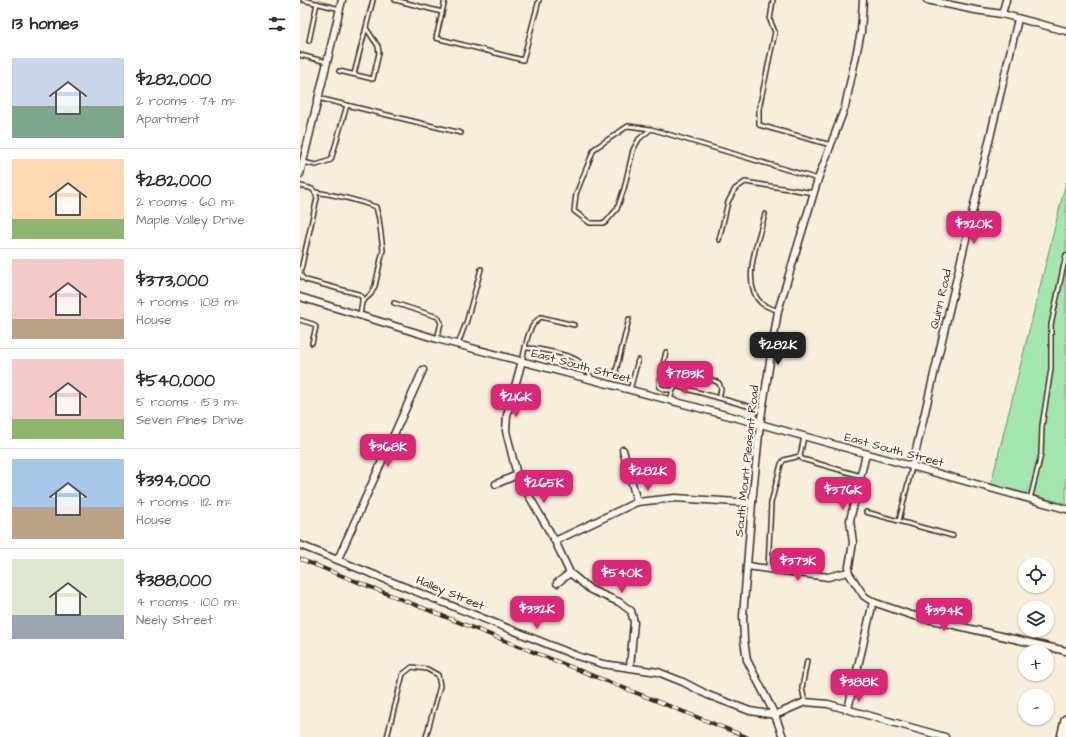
<!DOCTYPE html>
<meta charset="utf-8">
<style>
:root{--surface:#fff;--page:#f7f7f7;--text:#2b2b33;--muted:#7c7c81;--line:#e1e1e2;--accent:#db2777}
body{margin:0;font-family:"Architects Daughter",sans-serif;background:var(--page);color:var(--text);height:100vh;display:flex;flex-direction:column;font-size:15px;white-space:nowrap}
*{box-sizing:border-box;margin:0}
p{font-size:13px;color:var(--muted)}
.icon{flex:none;width:22px;height:22px;fill:none;stroke:currentColor;stroke-width:2;stroke-linecap:round;stroke-linejoin:round}
.map{position:relative;flex:1;overflow:hidden}
.side{display:flex;flex-direction:column;background:var(--surface);width:300px}
.side>*{flex:none}
.buttons{position:absolute;left:718px;top:557px;display:grid;gap:8px}
.buttons a{display:grid;place-items:center;width:36px;height:36px;border-radius:50%;background:var(--surface);box-shadow:0 1px 3px #0004;font-size:20px}
.price{position:absolute;translate:-50% -34px;padding:0 9px;border-radius:8px;background:var(--accent);color:#fff;font-size:13px;line-height:26px;filter:drop-shadow(0 1px 2px #0008)}
.price::after{content:'';position:absolute;left:50%;top:24px;width:12px;height:9px;margin-left:-6px;background:inherit;clip-path:polygon(0 0,100% 0,50% 100%)}
.price.on{background:#222;color:#fff}
ul{padding:0;list-style:none}
li{display:flex;align-items:center;gap:12px;height:100px;padding:0 12px}
li+li{border-top:1px solid var(--line)}
li span{display:grid;place-items:center;flex:none;width:112px;height:80px;border-radius:0px;color:#555}
li>.icon{margin-inline-start:auto}
span .icon{width:48px;height:48px;fill:#fffc;stroke-width:1}
li b{font-size:17px}
h2{display:flex;justify-content:space-between;align-items:center;height:48px;padding:0 12px;font-size:17px}
main{display:flex;flex:1;min-height:0}
.map>svg:first-child{display:block}
.green{fill:#a4e6b0;stroke:#708867}
.lines{fill:none;stroke-linecap:round;stroke-linejoin:round}
.lane-casing{stroke:#3b2a1e;stroke-width:6}
.street-casing{stroke:#3b2a1e;stroke-width:9}
.secondary-casing{stroke:#3b2a1e;stroke-width:12}
.lane{stroke:#fbf7ec;stroke-width:3}
.street{stroke:#fbf7ec;stroke-width:6}
.secondary{stroke:#fbf7ec;stroke-width:9}
.rail-casing{stroke:#3b2a1e;stroke-width:4}
.rail{stroke:#fbf7ec;stroke-width:2.5;stroke-dasharray:8;stroke-linecap:butt}
.labels{text-anchor:middle;dominant-baseline:central;stroke-width:4;stroke-linejoin:round;paint-order:stroke}
.street-label{font-size:12px;fill:#3b2a1e;stroke:#fbf7ec}
</style>
<main>
<section class="side">
<h2>13 homes<svg class="icon" aria-label="filters" viewBox="0 0 24 24"><path d="M4 7h16M4 17h16"/><circle cx="9" cy="7" r="2"/><circle cx="15" cy="17" r="2"/></svg></h2>
<ul>
<li><span style="background:linear-gradient(#c9d6e8 60%,#7fa58c 0)"><svg class="icon" aria-label="home" viewBox="0 0 24 24"><path d="M3 11l9-7 9 7M6 9v11h12V9"/></svg></span><div><b>$282,000</b><p>2 rooms · 74 m²</p><p>Apartment</p></div></li>
<li><span style="background:linear-gradient(#ffd9b3 75%,#8fb573 0)"><svg class="icon" aria-label="home" viewBox="0 0 24 24"><path d="M3 11l9-7 9 7M6 9v11h12V9"/></svg></span><div><b>$282,000</b><p>2 rooms · 60 m²</p><p>Maple Valley Drive</p></div></li>
<li><span style="background:linear-gradient(#f6c9c9 75%,#b9a48a 0)"><svg class="icon" aria-label="home" viewBox="0 0 24 24"><path d="M3 11l9-7 9 7M6 9v11h12V9"/></svg></span><div><b>$373,000</b><p>4 rooms · 108 m²</p><p>House</p></div></li>
<li><span style="background:linear-gradient(#f6c9c9 75%,#8fb573 0)"><svg class="icon" aria-label="home" viewBox="0 0 24 24"><path d="M3 11l9-7 9 7M6 9v11h12V9"/></svg></span><div><b>$540,000</b><p>5 rooms · 153 m²</p><p>Seven Pines Drive</p></div></li>
<li><span style="background:linear-gradient(#a9c7e8 60%,#b9a48a 0)"><svg class="icon" aria-label="home" viewBox="0 0 24 24"><path d="M3 11l9-7 9 7M6 9v11h12V9"/></svg></span><div><b>$394,000</b><p>4 rooms · 112 m²</p><p>House</p></div></li>
<li><span style="background:linear-gradient(#dfe7d0 70%,#9aa5b1 0)"><svg class="icon" aria-label="home" viewBox="0 0 24 24"><path d="M3 11l9-7 9 7M6 9v11h12V9"/></svg></span><div><b>$388,000</b><p>4 rooms · 100 m²</p><p>Neely Street</p></div></li>
</ul>
</section>
<div class="map">
<svg width="766" height="737" viewBox="0 0 766 737">
<rect width="100%" height="100%" fill="#f7eedc"/>
<filter id="ink" filterUnits="userSpaceOnUse"><feTurbulence type="fractalNoise" baseFrequency=".025" numOctaves="2"/><feDisplacementMap in="SourceGraphic" scale="8" xChannelSelector="R" yChannelSelector="G"/><feConvolveMatrix kernelMatrix="1 2 1 2 8 2 1 2 1" color-interpolation-filters="sRGB"/></filter>
<g filter="url(#ink)">
<polygon class="green" points="766,182 766,504 691,484"/>
<g class="lines">
<defs>
<g id="lane">
<polyline points="3,0 40,9"/>
<polyline points="95,0 142,12"/>
<polyline points="145,0 136,38 223,60 239,0"/>
<polyline points="473,0 470,20 475,32 459,109 459,125 531,145"/>
<polyline points="9,41 17,3"/>
<polyline points="0,55 27,62"/>
<polyline points="39,71 73,79 79,53 78,46 66,28"/>
<polyline points="54,74 73,0"/>
<polyline points="18,98 161,133"/>
<polyline points="351,129 339,139 333,150 324,189 317,209 305,223 290,223 274,211 276,194 294,149 328,126 351,129 518,179"/>
<polyline points="3,162 16,165 31,160 47,105"/>
<path d="M 0,186 C 10,188 14,187 17,198 L 0,274 L 3,278 L 6,280 L 58,294 L 62,297 L 62,302 L 60,315"/>
<path d="M 15,192 C 36,195 57,200 76,207 L 79,219 L 83,250 L 75,286 L 71,294 L 62,302"/>
<path d="M 465,214 C 459,238 440,283 461,303 C 465,307 473,308 478,311"/>
<polyline points="419,240 428,202 435,189 445,182 514,193"/>
<polyline points="94,303 138,317 141,323 137,339"/>
<polyline points="329,319 316,371 319,377 332,381"/>
<polyline points="0,320 13,324 16,327 12,343"/>
<polyline points="158,344 167,320 181,269"/>
<path d="M 225,348 C 235,348 243,350 253,352 C 273,357 282,358 292,379"/>
<polyline points="366,352 359,381 359,387 366,390 373,390"/>
<path d="M 222,361 C 226,346 227,326 241,317 L 274,325"/>
<polyline points="376,386 378,376 381,372 410,379 419,383 421,389 419,398"/>
<polyline points="330,390 338,360"/>
<polyline points="370,400 373,390 376,386 462,410"/>
<polyline points="504,437 500,456 502,459 561,476"/>
<polyline points="730,499 741,455 742,426 751,369 751,325 766,255"/>
<polyline points="566,512 653,536"/>
<polyline points="599,521 612,467"/>
<polyline points="468,569 471,503 481,464 484,460 500,456"/>
<polyline points="505,702 502,688 507,661"/>
<polyline points="87,737 103,674 112,667 127,669 138,675 140,686 126,737"/>
</g>
<g id="street">
<polyline points="627,0 675,10 702,14 766,31"/>
<polyline points="702,14 706,0"/>
<polyline points="0,174 42,0"/>
<polyline points="0,297 137,339 460,424 766,509"/>
<polyline points="323,450 337,502"/>
<polyline points="566,454 550,520 553,543 548,572 564,596 573,602 611,615 766,651"/>
<polyline points="612,467 718,19"/>
<polyline points="217,475 206,431 207,415 222,361"/>
<polyline points="196,484 217,475 255,541 270,573"/>
<polyline points="255,541 337,502 375,498 452,503"/>
<polyline points="0,545 277,656 303,664 358,672 383,682 408,695 450,711 475,715 505,702 528,704 645,737"/>
<polyline points="38,559 123,370"/>
<polyline points="447,566 528,577 548,572"/>
<polyline points="257,583 270,573 291,590 319,602 331,611 334,622 330,667"/>
<polyline points="548,709 573,602"/>
<polyline points="483,737 475,715 447,660 444,640 443,616 452,503 460,424 478,311 518,179 545,107 561,32 563,0"/>
</g>
<polyline id="secondary" points="762,737 766,720"/>
</defs>
<use href="#lane" class="lane-casing"/>
<use href="#street" class="street-casing"/>
<use href="#secondary" class="secondary-casing"/>
<use href="#lane" class="lane"/>
<use href="#street" class="street"/>
<use href="#secondary" class="secondary"/>
<defs>
<polyline id="rail" points="0,559 447,737"/>
</defs>
<use href="#rail" class="rail-casing"/>
<use href="#rail" class="rail"/>
</g>
</g>
<g class="labels">
<g class="street-label">
<text transform="translate(641 299) rotate(-77)">Quinn Road</text>
<text transform="translate(281 366) rotate(15)">East South Street</text>
<text transform="translate(594 450) rotate(15)">East South Street</text>
<text transform="translate(447 461) rotate(-84)">South Mount Pleasant Road</text>
<text transform="translate(150 593) rotate(22)">Halley Street</text>
</g>
</g>
</svg>
<div class="buttons">
<a><svg class="icon" aria-label="locate" viewBox="0 0 24 24"><circle cx="12" cy="12" r="6"/><path d="M12 2v4M12 18v4M2 12h4M18 12h4"/></svg></a>
<a><svg class="icon" aria-label="layers" viewBox="0 0 24 24"><path d="M12 4l9 5-9 5-9-5zM3 14l9 5 9-5"/></svg></a>
<a>+</a>
<a>−</a>
</div>
<b class="price" style="left:674px;top:245px">$320K</b>
<b class="price on" style="left:478px;top:366px">$282K</b>
<b class="price" style="left:385px;top:395px">$783K</b>
<b class="price" style="left:216px;top:418px">$216K</b>
<b class="price" style="left:88px;top:468px">$368K</b>
<b class="price" style="left:348px;top:492px">$282K</b>
<b class="price" style="left:244px;top:504px">$265K</b>
<b class="price" style="left:543px;top:511px">$376K</b>
<b class="price" style="left:498px;top:582px">$373K</b>
<b class="price" style="left:322px;top:594px">$540K</b>
<b class="price" style="left:237px;top:630px">$332K</b>
<b class="price" style="left:644px;top:632px">$394K</b>
<b class="price" style="left:559px;top:703px">$388K</b>
</div>
</main>
